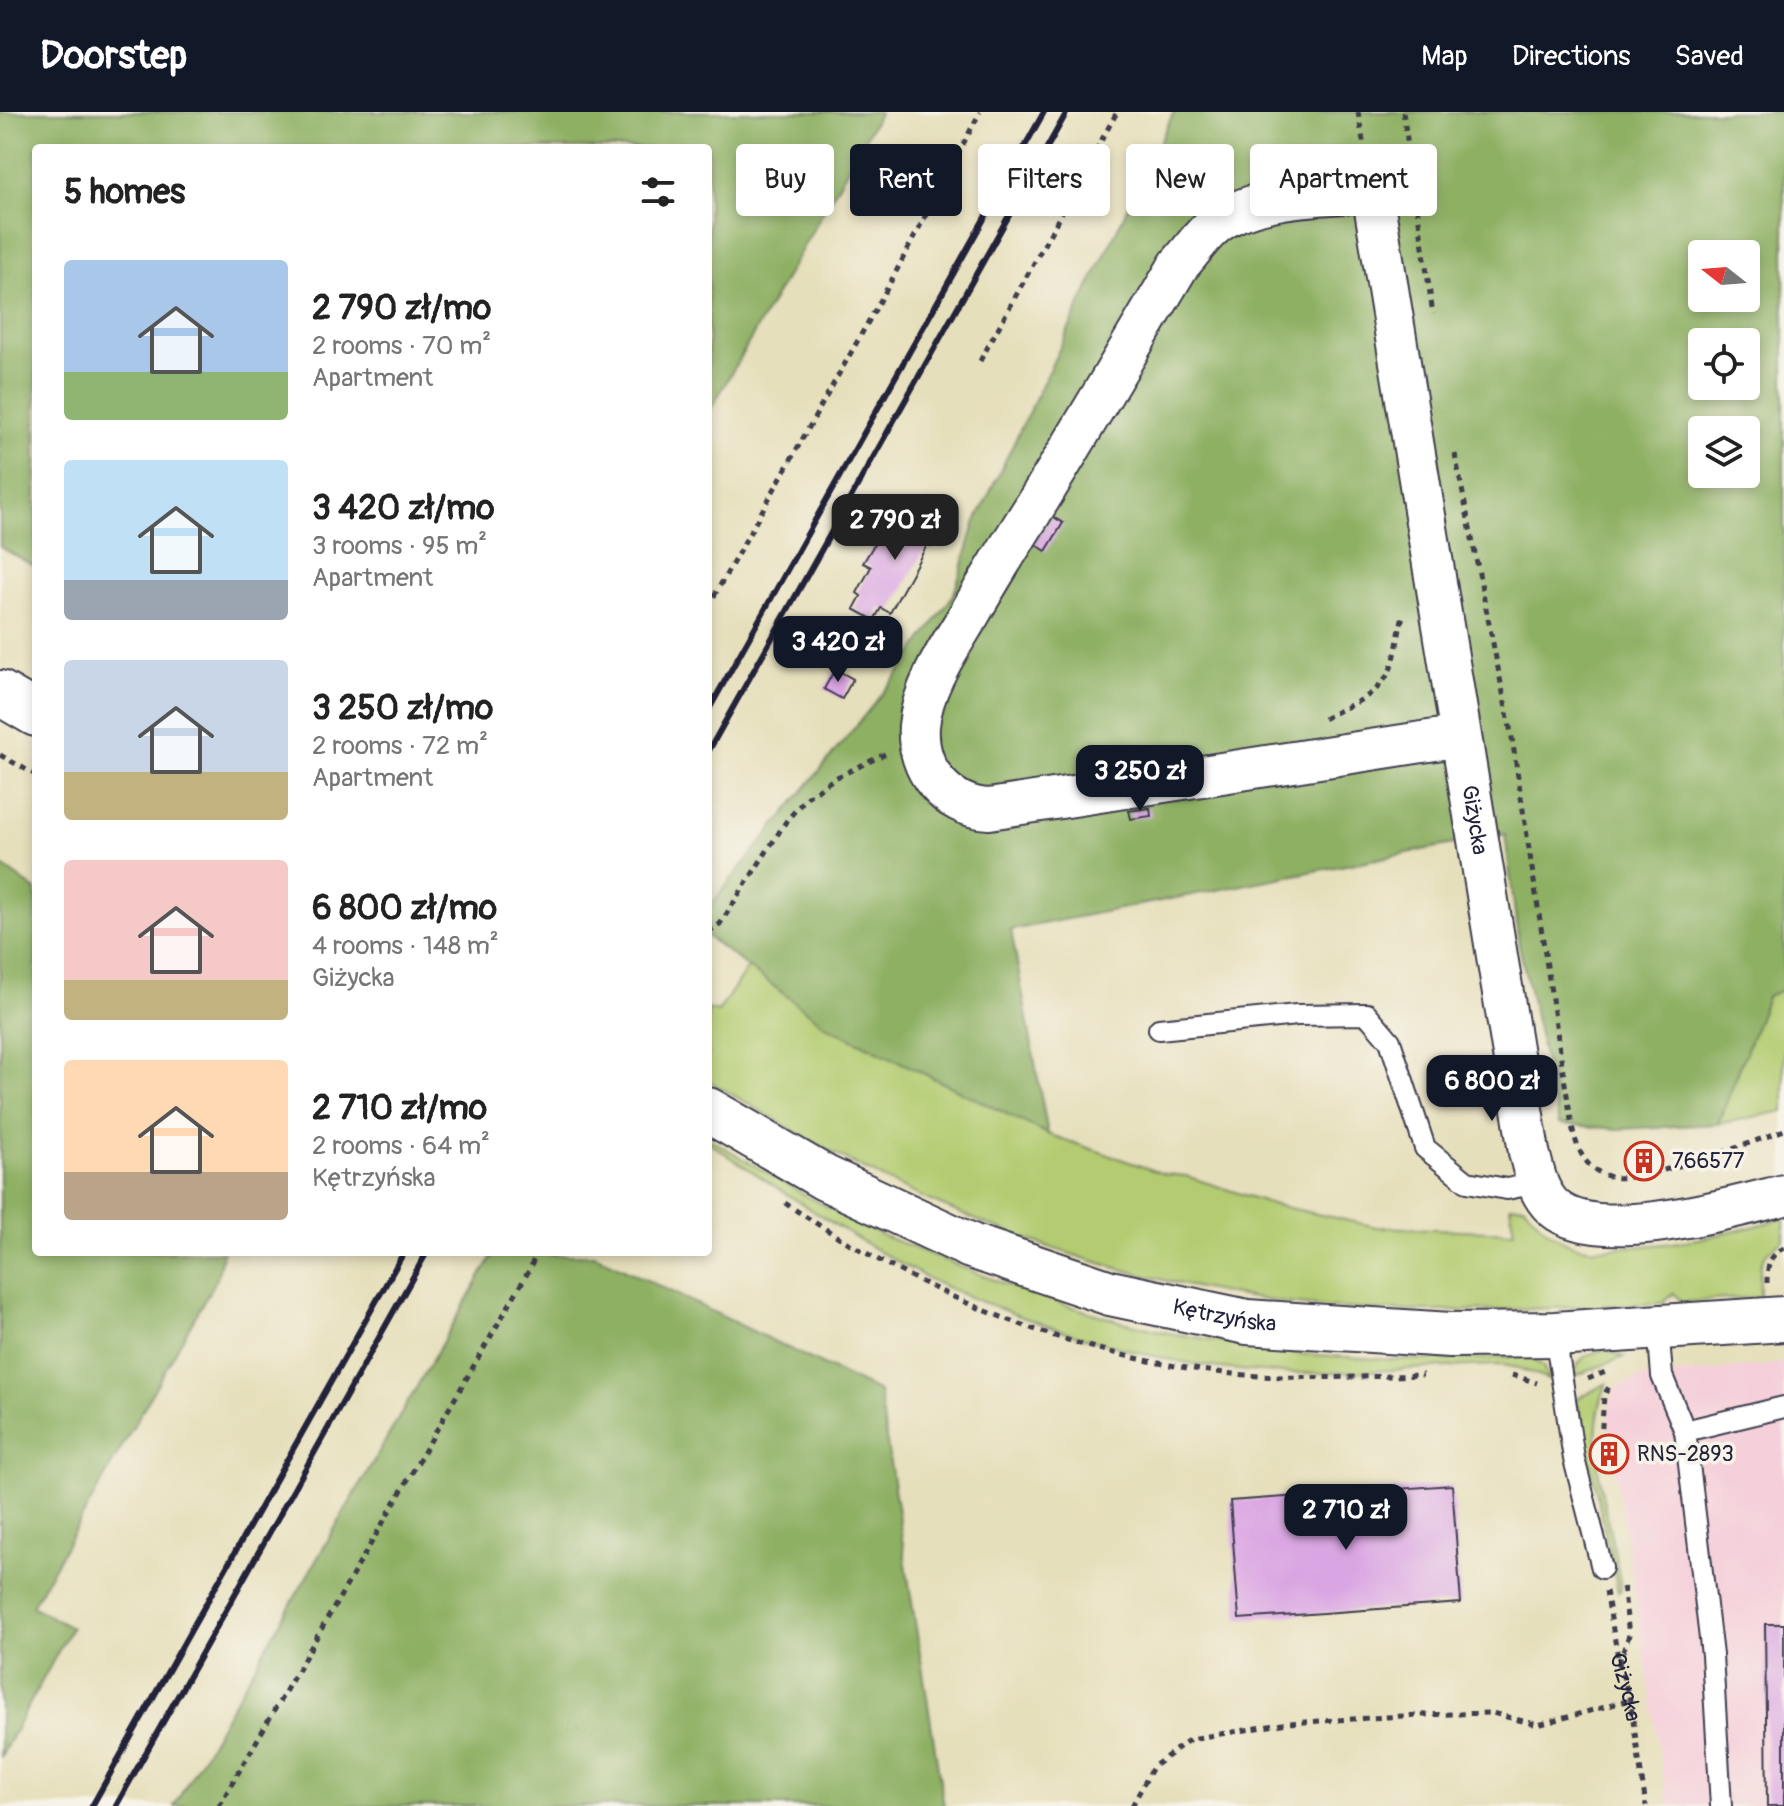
<!DOCTYPE html>
<meta charset="utf-8">
<style>
:root{--surface:#fff;--page:#f6f6f6;--text:#222;--muted:#767676;--accent:#111827}
body{margin:0;font-family:Pangolin,sans-serif;background:var(--page);color:var(--text);height:100vh;display:flex;flex-direction:column;font-size:30px;white-space:nowrap}
*{box-sizing:border-box;margin:0}
p{font-size:26px;color:var(--muted)}
.icon{flex:none;width:44px;height:44px;fill:none;stroke:currentColor;stroke-width:2;stroke-linecap:round;stroke-linejoin:round}
.map{position:relative;flex:1;overflow:hidden}
.sheet{position:absolute;left:32px;top:32px;width:680px;height:1112px;display:flex;flex-direction:column;background:var(--surface);border-radius:8px;box-shadow:0 4px 12px #0003}
.sheet>*{flex:none}
.banner{position:absolute;left:736px;top:32px;width:760px;height:72px;display:flex;gap:16px}
.needle{width:52px;rotate:287deg}
.buttons{position:absolute;left:1688px;top:128px;display:grid;gap:16px}
.buttons a{display:grid;place-items:center;width:72px;height:72px;border-radius:8px;background:var(--surface);box-shadow:0 4px 12px #0003;font-size:40px}
.price{position:absolute;translate:-50% -68px;padding:0 18px;border-radius:16px;background:var(--accent);color:#fff;font-size:26px;line-height:52px;filter:drop-shadow(0 2px 4px #0008)}
.price::after{content:'';position:absolute;left:50%;top:48px;width:24px;height:18px;margin-left:-12px;background:inherit;clip-path:polygon(0 0,100% 0,50% 100%)}
.price.on{background:#222;color:#fff}
ul{padding:0;list-style:none}
li{display:flex;align-items:center;gap:24px;height:200px;padding:0 32px}
li span{display:grid;place-items:center;flex:none;width:224px;height:160px;border-radius:8px;color:#555}
li>.icon{margin-inline-start:auto}
span .icon{width:96px;height:96px;fill:#fffc;stroke-width:1}
li b{font-size:34px}
h2{display:flex;justify-content:space-between;align-items:center;height:96px;padding:0 32px;font-size:34px}
.pill{padding:0 28px;border-radius:8px;background:var(--surface);box-shadow:0 4px 12px #0003;font-size:28px;line-height:72px}
.pill.on{background:var(--accent);color:#fff}
header{display:flex;align-items:center;gap:48px;box-sizing:border-box;height:112px;padding:0 40px;background:var(--accent);color:#fff}
header strong{font-size:38px}
nav{display:flex;gap:44px;margin-inline-start:auto;font-size:28px}
.map>svg:first-child{display:block}
.built{fill:#f5cfda}
.green{fill:#b3cc71;stroke:#6a7756;stroke-width:2}
.forest{fill:#8eb063;stroke:#58694f;stroke-width:2;fill-rule:evenodd}
.building{fill:#daa5e3}
.lines{fill:none;stroke-linecap:round;stroke-linejoin:round}
.service-casing{stroke:#3f3e4e;stroke-width:24}
.minor-casing{stroke:#3f3e4e;stroke-width:44}
.tertiary-casing{stroke:#3f3e4e;stroke-width:48}
.path{stroke:#3f3e4e;stroke-width:5;stroke-dasharray:6 6;stroke-linecap:butt}
.service{stroke:#fff;stroke-width:20}
.minor{stroke:#fff;stroke-width:40}
.tertiary{stroke:#fff;stroke-width:44}
.rail{stroke:#22223b;stroke-width:6}
.labels{text-anchor:middle;dominant-baseline:central;stroke-width:7;stroke-linejoin:round;paint-order:stroke}
.street-label{font-size:22px;fill:#22223b;stroke:#f7f3e8}
.poi-label{font-size:22px;fill:#22223b;stroke:#f7f3e8;text-anchor:start}
</style>
<header>
<strong>Doorstep</strong>
<nav><a>Map</a><a>Directions</a><a>Saved</a></nav>
</header>
<div class="map">
<svg width="1784" height="1694" viewBox="0 0 1784 1694">
<rect width="100%" height="100%" fill="#f7f3e8"/>
<filter id="ink" filterUnits="userSpaceOnUse"><feTurbulence type="fractalNoise" baseFrequency=".0125" numOctaves="2"/><feDisplacementMap in="SourceGraphic" scale="16" xChannelSelector="R" yChannelSelector="G"/><feConvolveMatrix kernelMatrix="1 2 1 2 8 2 1 2 1" color-interpolation-filters="sRGB"/></filter>
<filter id="wash" filterUnits="userSpaceOnUse"><feTurbulence type="fractalNoise" baseFrequency=".006" numOctaves="4" result="noise"/><feDisplacementMap in="SourceGraphic" scale="32" xChannelSelector="R" yChannelSelector="G"/><feGaussianBlur stdDeviation="1.8" result="paint"/><feColorMatrix in="noise" values="0 0 0 0 0 0 0 0 0 0 0 0 0 0 0 0 0 1.4 0 .05"/><feComposite in="paint" operator="in"/></filter>
<g filter="url(#wash)">
<rect width="100%" height="100%" fill="#e6dfbb"/>
<polygon class="built" points="1784,1246 1784,1694 1668,1694 1608,1311 1610,1289 1616,1277 1636,1266 1779,1252"/>
<g class="green">
<path d="M 748,855 L 828,915 L 1048,1022 L 1164,1062 L 1186,1064 L 1275,1093 L 1377,1115 L 1514,1120 L 1510,1094 L 1524,1093 C 1537,1110 1550,1124 1570,1132 C 1588,1139 1607,1136 1626,1135 C 1680,1133 1731,1122 1784,1106 L 1784,1128 C 1755,1145 1760,1155 1760,1185 L 1682,1190 L 1674,1181 L 1663,1191 C 1551,1196 1438,1204 1326,1195 C 1190,1183 1055,1143 931,1089 C 853,1055 780,1011 708,968 L 708,897 L 718,900 Z"/>
<polygon points="1784,877 1784,999 1718,1012 1767,885"/>
<path d="M 708,1026 L 810,1086 L 886,1125 L 1027,1181 L 1115,1208 L 1168,1221 L 1300,1242 L 1396,1248 L 1483,1247 L 1526,1243 L 1543,1254 L 1548,1268 L 1519,1256 L 1502,1253 C 1417,1254 1333,1266 1248,1259 C 1169,1252 1094,1231 1019,1204 C 991,1193 962,1183 935,1170 C 856,1129 782,1079 708,1030 Z"/>
<path d="M 1607,1238 L 1624,1245 L 1575,1264 C 1577,1244 1590,1240 1607,1238 Z"/>
<path d="M 1607,1271 C 1579,1336 1613,1411 1621,1478 L 1618,1480 L 1577,1287 Z"/>
</g>
<g class="forest">
<polygon points="0,0 880,0 708,302 708,36 36,36 36,455 0,435"/>
<path d="M 1174,0 L 1784,0 L 1784,877 L 1767,885 L 1718,1012 L 1618,1017 L 1559,1012 L 1519,833 L 1505,722 L 1011,818 L 1048,1022 L 828,915 L 708,825 L 708,796 L 903,556 L 954,482 L 976,409 ZM 1702,142 L 1746,142 L 1746,186 L 1702,186 ZM 1702,230 L 1746,230 L 1746,274 L 1702,274 ZM 1702,318 L 1746,318 L 1746,362 L 1702,362 Z"/>
<polygon points="0,752 36,778 36,1140 223,1140 217,1166 32,1494 71,1516 0,1646"/>
<polygon points="493,1143 595,1143 879,1280 944,1694 174,1694"/>
</g>
<g id="blocks">
<g class="building">
<polygon points="912,393 931,404 927,410 941,420 933,434 927,433 890,501 881,496 874,508 854,497 861,484 857,481 871,455 863,451 878,426 885,430 903,397 908,400"/>
<polygon points="1052,404 1063,411 1046,439 1035,432"/>
<polygon points="835,557 853,567 842,587 824,577"/>
<polygon points="1150,696 1151,704 1131,707 1129,699"/>
<polygon points="1452,1373 1461,1491 1239,1507 1230,1389"/>
<polygon points="1765,1512 1784,1512 1784,1694 1767,1694"/>
</g>
</g>
</g>
<g filter="url(#ink)">
<use href="#blocks" fill-opacity="0" stroke="#3f3e4e" stroke-width="2"/>
<g class="lines">
<defs>
<g id="service">
<polyline points="1159,917 1297,903 1367,902 1390,929 1425,1036 1467,1070 1507,1077 1537,1071"/>
<polyline points="1658,1213 1662,1264 1685,1319 1784,1295"/>
<polyline points="1555,1222 1574,1347 1602,1456"/>
<polyline points="1685,1319 1712,1543 1721,1694"/>
</g>
<g id="minor">
<path id="s2" d="M 1461,624 L 989,697 C 946,695 916,657 919,614 C 922,575 949,536 969,503 C 989,468 1010,434 1032,399 C 1082,318 1130,235 1179,153 C 1190,141 1199,127 1211,116 C 1249,81 1324,84 1372,79 L 1529,1040 C 1534,1060 1538,1082 1554,1096 C 1598,1134 1731,1096 1784,1083"/>
</g>
<g id="tertiary">
<polyline points="0,581 36,602"/>
<path id="s3" d="M 708,998 L 825,1066 L 971,1134 L 1110,1181 L 1247,1210 L 1450,1223 L 1555,1222 L 1784,1207"/>
</g>
</defs>
<use href="#service" class="service-casing"/>
<use href="#minor" class="minor-casing"/>
<use href="#tertiary" class="tertiary-casing"/>
<g class="path">
<polyline points="1358,0 1366,46"/>
<polyline points="1403,0 1433,202"/>
<polyline points="980,249 1117,0"/>
<path d="M 1455,342 L 1512,626 L 1566,978 C 1571,1000 1571,1030 1586,1049 C 1592,1057 1602,1063 1612,1065 C 1638,1072 1755,1030 1784,1018"/>
<polyline points="708,495 889,173 980,0"/>
<path d="M 1324,607 C 1336,599 1351,594 1364,586 C 1399,564 1394,538 1403,503"/>
<polyline points="0,643 36,663"/>
<polyline points="708,820 720,812 787,708 807,685 835,666 885,642"/>
<path d="M 785,1091 C 919,1181 1073,1246 1234,1262 C 1297,1268 1360,1265 1423,1263"/>
<path d="M 1767,1171 C 1767,1155 1769,1143 1784,1136"/>
<polyline points="1512,1263 1537,1271"/>
<polyline points="1588,1267 1608,1259"/>
<polyline points="1601,1328 1604,1283 1609,1275"/>
<path id="s1" d="M 1606,1479 L 1619,1551 L 1630,1588 L 1646,1694"/>
<polyline points="1619,1551 1629,1523 1623,1472"/>
<polyline points="219,1694 531,1155 536,1140"/>
<polyline points="1132,1694 1153,1655 1190,1627 1288,1611 1419,1603 1492,1601 1538,1613 1630,1588"/>
</g>
<use href="#service" class="service"/>
<use href="#minor" class="minor"/>
<use href="#tertiary" class="tertiary"/>
<g class="rail">
<polyline points="708,599 1044,0"/>
<polyline points="708,640 1067,0"/>
<polyline points="92,1694 404,1140"/>
<polyline points="116,1694 427,1140"/>
</g>
</g>
</g>
<defs>
<symbol id="building-ring" viewBox="-11 -11 22 22"><circle r="9.5" fill="#f7f3e8" stroke="#c8321e" stroke-width="1.5"/><path d="M-4-6H4V6H1V3H-1V6H-4ZM-2.5-4.3h1.7v1.8h-1.7ZM.8-4.3h1.7v1.8H.8ZM-2.5-1h1.7V.8h-1.7ZM.8-1h1.7V.8H.8Z" fill="#c8321e"/></symbol>
</defs>
<g fill-rule="evenodd">
<use href="#building-ring" x="1622" y="1027" width="44" height="44"/>
<use href="#building-ring" x="1587" y="1320" width="44" height="44"/>
</g>
<g class="labels">
<g class="street-label">
<text stroke="none"><textPath href="#s2" startOffset="1984">Giżycka</textPath></text>
<text stroke="none"><textPath href="#s3" startOffset="560">Kętrzyńska</textPath></text>
<text stroke="none"><textPath href="#s1" startOffset="98">Giżycka</textPath></text>
</g>
<g class="poi-label">
<text x="1672" y="1049">766577</text>
<text x="1637" y="1342">RNS-2893</text>
</g>
</g>
</svg>
<div class="buttons">
<a><svg class="needle" viewBox="-14 -14 28 28"><path d="M0-13l5 13h-10z" fill="#e53935"/><path d="M0 13l5-13h-10z" fill="#767676"/></svg></a>
<a><svg class="icon" aria-label="locate" viewBox="0 0 24 24"><circle cx="12" cy="12" r="6"/><path d="M12 2v4M12 18v4M2 12h4M18 12h4"/></svg></a>
<a><svg class="icon" aria-label="layers" viewBox="0 0 24 24"><path d="M12 4l9 5-9 5-9-5zM3 14l9 5 9-5"/></svg></a>
</div>
<b class="price on" style="left:895px;top:450px">2 790 zł</b>
<b class="price" style="left:838px;top:572px">3 420 zł</b>
<b class="price" style="left:1140px;top:701px">3 250 zł</b>
<b class="price" style="left:1492px;top:1011px">6 800 zł</b>
<b class="price" style="left:1346px;top:1440px">2 710 zł</b>
<div class="banner">
<a class="pill">Buy</a>
<a class="pill on">Rent</a>
<a class="pill">Filters</a>
<a class="pill">New</a>
<a class="pill">Apartment</a>
</div>
<section class="sheet">
<h2>5 homes<svg class="icon" aria-label="filters" viewBox="0 0 24 24"><path d="M4 7h16M4 17h16"/><circle cx="9" cy="7" r="2"/><circle cx="15" cy="17" r="2"/></svg></h2>
<ul>
<li><span style="background:linear-gradient(#a9c7e8 70%,#8fb573 0)"><svg class="icon" aria-label="home" viewBox="0 0 24 24"><path d="M3 11l9-7 9 7M6 9v11h12V9"/></svg></span><div><b>2 790 zł/mo</b><p>2 rooms · 70 m²</p><p>Apartment</p></div></li>
<li><span style="background:linear-gradient(#bfe0f5 75%,#9aa5b1 0)"><svg class="icon" aria-label="home" viewBox="0 0 24 24"><path d="M3 11l9-7 9 7M6 9v11h12V9"/></svg></span><div><b>3 420 zł/mo</b><p>3 rooms · 95 m²</p><p>Apartment</p></div></li>
<li><span style="background:linear-gradient(#c9d6e8 70%,#c2b280 0)"><svg class="icon" aria-label="home" viewBox="0 0 24 24"><path d="M3 11l9-7 9 7M6 9v11h12V9"/></svg></span><div><b>3 250 zł/mo</b><p>2 rooms · 72 m²</p><p>Apartment</p></div></li>
<li><span style="background:linear-gradient(#f6c9c9 75%,#c2b280 0)"><svg class="icon" aria-label="home" viewBox="0 0 24 24"><path d="M3 11l9-7 9 7M6 9v11h12V9"/></svg></span><div><b>6 800 zł/mo</b><p>4 rooms · 148 m²</p><p>Giżycka</p></div></li>
<li><span style="background:linear-gradient(#ffd9b3 70%,#b9a48a 0)"><svg class="icon" aria-label="home" viewBox="0 0 24 24"><path d="M3 11l9-7 9 7M6 9v11h12V9"/></svg></span><div><b>2 710 zł/mo</b><p>2 rooms · 64 m²</p><p>Kętrzyńska</p></div></li>
</ul>
</section>
</div>
